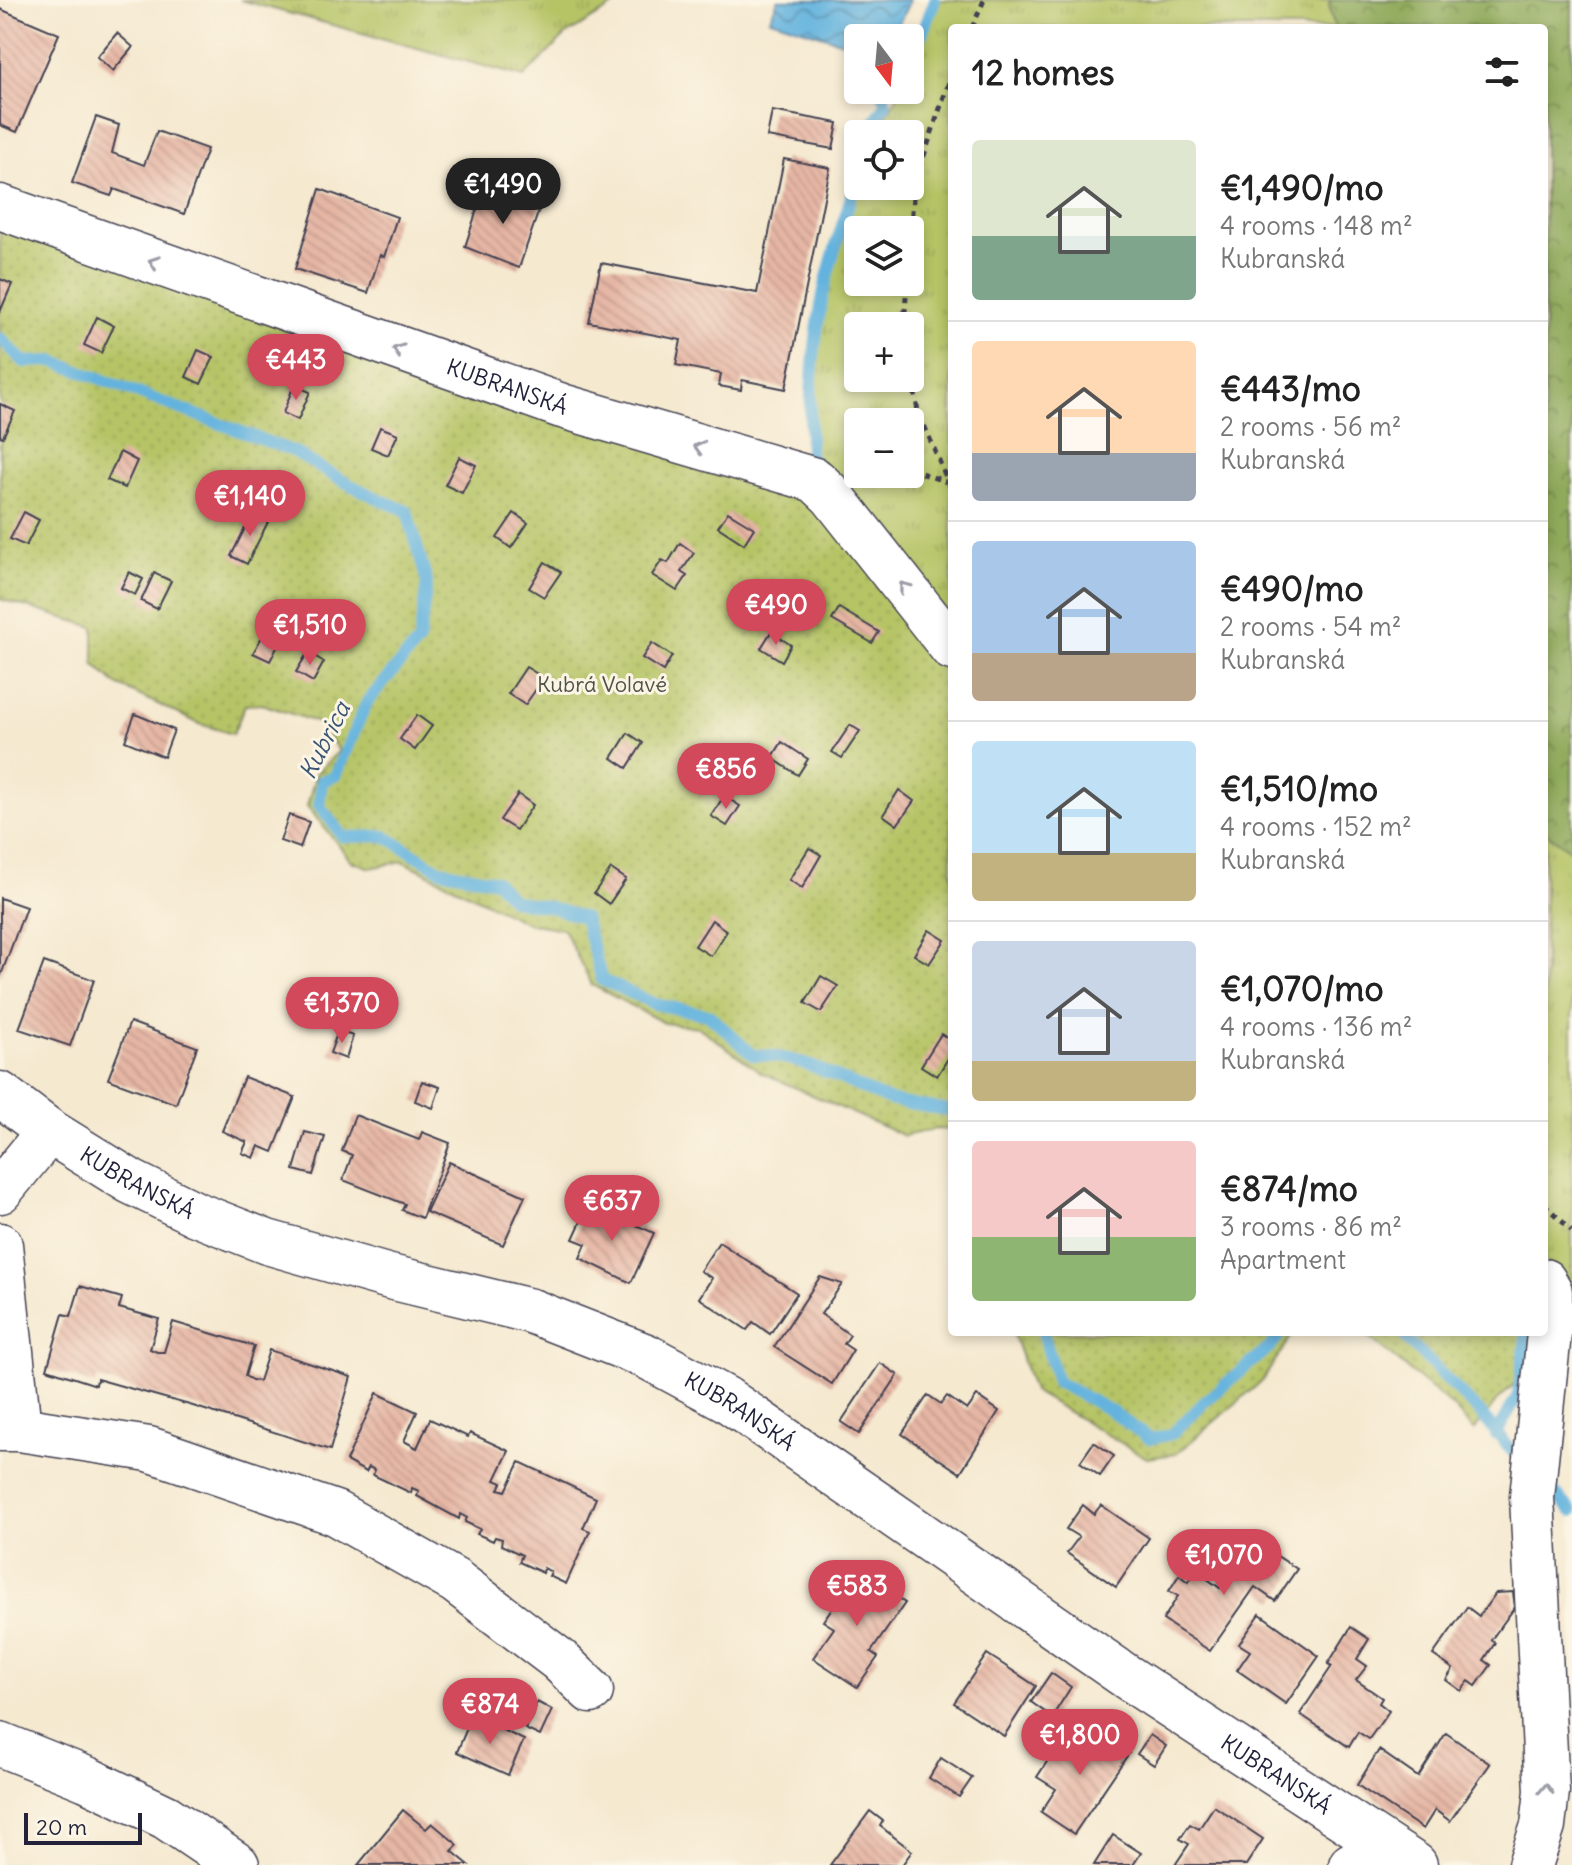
<!DOCTYPE html>
<meta charset="utf-8">
<style>
:root{--surface:#fff;--page:#f2f2f2;--text:#222;--muted:#767676;--line:#e0e0e0;--accent:#d1495b}
body{margin:0;font-family:Delius,sans-serif;background:var(--page);color:var(--text);height:100vh;display:flex;flex-direction:column;font-size:30px;white-space:nowrap}
*{box-sizing:border-box;margin:0}
p{font-size:26px;color:var(--muted)}
.icon{flex:none;width:44px;height:44px;fill:none;stroke:currentColor;stroke-width:2;stroke-linecap:round;stroke-linejoin:round}
.map{position:relative;flex:1;overflow:hidden}
.side{position:absolute;left:948px;top:24px;width:600px;height:1312px;display:flex;flex-direction:column;background:var(--surface);border-radius:8px;box-shadow:0 4px 12px #0003}
.side>*{flex:none}
.needle{width:52px;rotate:164deg}
.controls{position:absolute;left:844px;top:24px;display:grid;gap:16px}
.controls a{display:grid;place-items:center;width:80px;height:80px;border-radius:8px;background:var(--surface);box-shadow:0 4px 12px #0003;font-size:40px}
.scale{position:absolute;left:24px;bottom:20px;width:118px;box-sizing:border-box;padding-left:8px;border:4px solid #22223b;border-top:0;font-size:22px;line-height:28px;white-space:nowrap;color:#22223b;-webkit-text-stroke:6px #fcf5e5;paint-order:stroke}
.price{position:absolute;translate:-50% -68px;padding:0 18px;border-radius:28px;background:var(--accent);color:#fff;font-size:26px;line-height:52px;filter:drop-shadow(0 2px 4px #0008)}
.price::after{content:'';position:absolute;left:50%;top:48px;width:24px;height:18px;margin-left:-12px;background:inherit;clip-path:polygon(0 0,100% 0,50% 100%)}
.price.current{background:#222;color:#fff}
ul{padding:0;list-style:none}
li{display:flex;align-items:center;gap:24px;height:200px;padding:0 24px}
li+li{border-top:2px solid var(--line)}
li span{display:grid;place-items:center;flex:none;width:224px;height:160px;border-radius:8px;color:#555}
li>.icon{margin-inline-start:auto}
span .icon{width:96px;height:96px;fill:#fffc;stroke-width:1}
li b{font-size:34px}
h2{display:flex;justify-content:space-between;align-items:center;height:96px;padding:0 24px;font-size:34px}
.map>svg:first-child{display:block}
.grass{fill:url(#grass-tufts);stroke:#6c7350;stroke-width:2;fill-rule:evenodd}
.forest{fill:url(#forest-crowns);stroke:#59664b;stroke-width:2}
.park{fill:url(#park-dots);stroke:#6c7350;stroke-width:2}
.water{fill:url(#water-waves);stroke:#426a8c;stroke-width:2}
.lines{fill:none;stroke-linecap:round;stroke-linejoin:round}
.stream{stroke:#63b3de;stroke-width:12}
.building{fill:url(#building-back-hatch)}
.minor-casing{stroke:#424051;stroke-width:47}
.tertiary-casing{stroke:#424051;stroke-width:47}
.path{stroke:#424051;stroke-width:5;stroke-dasharray:6 6;stroke-linecap:butt}
.minor{stroke:#fff;stroke-width:44}
.tertiary{stroke:#fff;stroke-width:44}
.oneway{stroke:#9c9ca7}
.labels{text-anchor:middle;dominant-baseline:central;stroke-width:6;stroke-linejoin:round;paint-order:stroke}
.street-label{font-size:22px;fill:#22223b;stroke:#fcf5e5}
.park-label{font-size:22px;fill:#4e5348;stroke:#fcf5e5}
.water-label{font-size:24px;font-style:italic;fill:#395574;stroke:#fcf5e5}
</style>
<div class="map">
<svg width="1572" height="1865" viewBox="0 0 1572 1865">
<defs>
<pattern id="grass-tufts" width="24" height="20" patternUnits="userSpaceOnUse" patternTransform="scale(2)"><rect width="24" height="20" fill="#b6c466"/><path d="M3 7l-1-3M5 7V3M7 7l1-3M15 17l-1-3M17 17v-4M19 17l1-3" fill="none" stroke="#9ca859"/></pattern>
<pattern id="forest-crowns" width="20" height="18" patternUnits="userSpaceOnUse" patternTransform="scale(2)"><rect width="20" height="18" fill="#90aa5b"/><path d="M2 6a3 3 0 1 1 6 0M12 15a3 3 0 1 1 6 0" fill="none" stroke="#758a4c"/></pattern>
<pattern id="park-dots" width="8" height="8" patternUnits="userSpaceOnUse" patternTransform="scale(2)"><rect width="8" height="8" fill="#b6c466"/><path d="M2 2h.1M6 6h.1" fill="none" stroke="#9ca859" stroke-width="1.8" stroke-linecap="round"/></pattern>
<pattern id="water-waves" width="16" height="10" patternUnits="userSpaceOnUse" patternTransform="scale(2)"><rect width="16" height="10" fill="#63b3de"/><path d="M0 5q4-4 8 0t8 0" fill="none" stroke="#5191b5"/></pattern>
<pattern id="building-back-hatch" width="6" height="6" patternUnits="userSpaceOnUse" patternTransform="scale(2)"><rect width="6" height="6" fill="#e6b6a4"/><path d="M-1 5l2 2M0 0l6 6M5-1l2 2" fill="none" stroke="#c59c8e"/></pattern>
</defs>
<rect width="100%" height="100%" fill="#fcf5e5"/>
<filter id="ink" filterUnits="userSpaceOnUse"><feTurbulence type="fractalNoise" baseFrequency=".0125" numOctaves="2"/><feDisplacementMap in="SourceGraphic" scale="16" xChannelSelector="R" yChannelSelector="G"/><feConvolveMatrix kernelMatrix="1 2 1 2 8 2 1 2 1" color-interpolation-filters="sRGB"/></filter>
<filter id="wash" filterUnits="userSpaceOnUse"><feTurbulence type="fractalNoise" baseFrequency=".006" numOctaves="4" result="noise"/><feDisplacementMap in="SourceGraphic" scale="32" xChannelSelector="R" yChannelSelector="G"/><feGaussianBlur stdDeviation="1.8" result="paint"/><feColorMatrix in="noise" values="0 0 0 0 0 0 0 0 0 0 0 0 0 0 0 0 0 1.4 0 .05"/><feComposite in="paint" operator="in"/></filter>
<g filter="url(#wash)">
<rect width="100%" height="100%" fill="#f5e9d0"/>
<g class="grass">
<polygon points="240,0 618,0 615,5 566,35 524,77"/>
<path d="M 936,0 L 1331,0 L 1329,5 L 1335,28 L 952,28 L 952,633 L 807,460 L 816,312 L 858,174 L 858,186 L 910,186 L 910,134 L 875,134 L 901,90 L 910,90 L 910,73 ZM 858,230 L 910,230 L 910,282 L 858,282 ZM 858,326 L 910,326 L 910,378 L 858,378 ZM 858,422 L 910,422 L 910,474 L 858,474 Z"/>
<polygon points="1544,831 1572,851 1572,1291 1544,1260"/>
</g>
<polygon class="forest" points="1331,0 1572,0 1572,851 1544,831 1544,28 1335,28 1329,5"/>
<g class="park">
<polygon points="0,218 808,494 952,667 952,1130 936,1129 904,1136 762,1073 698,1027 664,1023 592,985 563,929 527,923 403,861 371,868 351,861 307,806 316,773 339,751 319,723 262,704 245,705 233,734 200,724 117,685 94,664 94,627 0,599"/>
<polygon points="1013,1332 1294,1332 1262,1381 1176,1454 1147,1458 1033,1391"/>
<polygon points="1363,1332 1538,1332 1535,1363 1496,1402 1474,1431 1454,1408"/>
</g>
<polygon class="water" points="778,0 910,0 892,38 858,38 858,47 770,19"/>
<g class="lines">
<g class="stream">
<polyline points="910,64 935,0"/>
<polyline points="870,134 872,125 886,104 882,90"/>
<path d="M 0,338 L 24,362 L 53,361 L 295,452 C 331,476 367,495 407,511 L 427,582 L 419,641 L 367,702 L 335,776 L 322,781 L 319,805 L 343,837 L 385,836 L 440,870 L 496,881 L 513,900 L 550,907 L 584,918 L 602,980 L 655,1004 L 709,1015 L 753,1055 C 801,1054 841,1081 884,1098 C 904,1106 930,1106 952,1111"/>
<path d="M 817,467 L 810,463 C 809,407 812,350 823,295 C 831,255 846,215 858,175"/>
<polyline points="1043,1332 1057,1382 1109,1410 1150,1439 1172,1434 1204,1402 1270,1347 1282,1332"/>
<polyline points="1403,1332 1406,1338 1478,1411 1513,1452"/>
<polyline points="1496,1435 1518,1395 1527,1332"/>
<polyline points="1550,1488 1572,1511"/>
</g>
</g>
<g id="blocks">
<g class="building">
<polygon points="0,9 59,34 17,132 0,125"/>
<polygon points="117,33 133,47 113,71 97,57"/>
<polygon points="772,111 838,123 833,149 767,137"/>
<polygon points="96,117 119,125 112,153 144,165 157,131 207,149 184,214 114,189 111,196 72,183"/>
<polygon points="784,159 830,168 786,389 742,380 741,390 719,386 721,374 676,365 681,340 589,322 601,263 757,293"/>
<polygon points="485,185 501,193 510,190 521,192 523,200 540,207 519,268 465,247"/>
<polygon points="320,189 397,217 384,257 380,255 368,293 295,269"/>
<polygon points="0,279 12,284 0,312"/>
<polygon points="97,317 114,326 101,353 84,345"/>
<polygon points="198,350 214,357 201,384 186,377"/>
<polygon points="294,385 310,392 298,420 283,413"/>
<polygon points="0,404 15,411 3,437 0,436"/>
<polygon points="380,427 398,434 388,455 371,448"/>
<polygon points="120,452 137,461 125,488 107,480"/>
<polygon points="459,457 476,465 462,493 445,485"/>
<polygon points="24,512 39,520 26,546 10,539"/>
<polygon points="253,512 269,520 247,564 231,556"/>
<polygon points="728,512 754,528 744,544 718,527"/>
<polygon points="514,513 528,523 511,548 497,538"/>
<polygon points="680,543 694,553 681,572 687,576 677,591 652,575 662,560 668,563"/>
<polygon points="545,562 561,572 544,597 529,588"/>
<polygon points="129,572 143,579 135,595 121,588"/>
<polygon points="154,573 171,581 157,609 141,601"/>
<polygon points="839,608 879,632 872,643 832,620"/>
<polygon points="268,626 284,634 270,661 253,653"/>
<polygon points="771,632 791,645 782,661 761,648"/>
<polygon points="652,643 672,656 663,671 642,658"/>
<polygon points="308,652 324,662 313,682 296,672"/>
<polygon points="526,667 544,678 525,705 508,694"/>
<polygon points="135,714 174,730 164,757 125,741"/>
<polygon points="417,715 432,726 415,750 400,739"/>
<polygon points="850,725 860,731 842,758 832,752"/>
<polygon points="628,733 643,743 627,768 612,758"/>
<polygon points="782,742 808,759 798,775 772,758"/>
<polygon points="899,790 914,801 897,825 883,815"/>
<polygon points="518,794 533,805 516,830 500,820"/>
<polygon points="724,796 740,806 727,826 711,816"/>
<polygon points="289,815 309,822 300,848 280,841"/>
<polygon points="809,848 821,855 802,888 789,880"/>
<polygon points="611,869 626,879 609,904 594,893"/>
<polygon points="0,898 26,907 0,978"/>
<polygon points="712,920 727,931 711,956 695,946"/>
<polygon points="929,930 945,940 929,964 914,955"/>
<polygon points="44,962 94,980 70,1046 19,1029"/>
<polygon points="821,976 838,986 821,1012 805,1003"/>
<polygon points="130,1022 197,1047 176,1104 108,1079"/>
<polygon points="338,1031 353,1036 346,1059 330,1053"/>
<polygon points="941,1034 952,1041 952,1052 937,1076 921,1066"/>
<polygon points="244,1077 295,1097 273,1152 259,1146 254,1158 242,1153 247,1142 222,1131"/>
<polygon points="422,1081 440,1087 433,1108 415,1101"/>
<polygon points="355,1115 419,1140 422,1132 450,1143 422,1218 402,1210 405,1204 343,1180 352,1155 342,1151"/>
<polygon points="305,1132 325,1137 313,1175 294,1170"/>
<polygon points="449,1162 525,1196 503,1245 426,1212"/>
<polygon points="589,1204 654,1233 631,1283 580,1258 586,1244 573,1239"/>
<polygon points="719,1242 797,1293 770,1334 753,1322 747,1330 699,1298 712,1278 700,1271"/>
<polygon points="820,1277 842,1284 821,1314 850,1335 844,1344 853,1350 832,1384 774,1347"/>
<polygon points="80,1286 122,1298 119,1308 159,1319 150,1349 157,1352 164,1352 173,1322 254,1346 245,1376 252,1380 259,1381 269,1350 351,1377 330,1450 193,1406 97,1379 96,1385 47,1369 63,1314 71,1316"/>
<polygon points="880,1363 898,1375 859,1434 841,1422"/>
<polygon points="377,1393 417,1412 404,1441 417,1448 430,1419 468,1437 470,1433 509,1451 495,1480 502,1483 499,1489 506,1491 520,1462 596,1498 583,1528 590,1531 566,1584 549,1576 551,1572 544,1568 543,1573 519,1562 522,1555 501,1545 502,1539 495,1537 493,1541 477,1534 480,1529 465,1522 467,1518 460,1514 459,1519 417,1496 419,1491 412,1488 411,1493 373,1475 375,1470 369,1467 366,1472 346,1461"/>
<polygon points="928,1395 941,1404 947,1396 967,1410 977,1396 999,1411 960,1473 902,1434"/>
<polygon points="1094,1442 1114,1456 1100,1476 1080,1462"/>
<polygon points="1083,1505 1094,1514 1101,1505 1149,1538 1116,1587 1067,1553 1079,1537 1066,1529"/>
<polygon points="1256,1549 1274,1561 1277,1556 1297,1569 1275,1601 1255,1587 1210,1651 1163,1620 1178,1596 1169,1591 1179,1575 1188,1582 1196,1571 1220,1588 1234,1568 1240,1572"/>
<polygon points="858,1571 905,1603 871,1652 878,1657 857,1687 813,1658 834,1628 823,1621"/>
<polygon points="1513,1592 1515,1607 1491,1640 1495,1643 1484,1660 1491,1665 1476,1686 1469,1681 1461,1691 1446,1680 1453,1669 1433,1655 1467,1607 1479,1616 1496,1593"/>
<polygon points="1260,1614 1319,1656 1286,1704 1237,1670 1250,1651 1239,1644"/>
<polygon points="1351,1627 1369,1639 1357,1659 1367,1666 1356,1680 1382,1698 1379,1703 1389,1711 1369,1739 1358,1732 1349,1747 1300,1714 1332,1666 1328,1664"/>
<polygon points="987,1654 1036,1686 1004,1736 954,1703"/>
<polygon points="1051,1673 1071,1687 1052,1717 1031,1702"/>
<polygon points="537,1702 552,1710 540,1736 525,1729"/>
<polygon points="472,1716 524,1740 508,1775 457,1752"/>
<polygon points="1080,1727 1086,1732 1089,1727 1129,1753 1074,1834 1041,1812 1056,1789 1037,1777 1058,1745 1071,1754 1077,1745 1071,1740"/>
<polygon points="1446,1733 1490,1764 1450,1821 1435,1810 1423,1829 1357,1785 1379,1750 1418,1777"/>
<polygon points="1150,1735 1166,1746 1154,1765 1137,1754"/>
<polygon points="941,1758 972,1778 959,1797 929,1778"/>
<polygon points="1214,1806 1263,1839 1246,1865 1175,1865 1189,1844 1180,1839 1190,1824 1199,1829"/>
<polygon points="403,1810 426,1829 432,1823 458,1845 452,1851 469,1865 358,1865"/>
<polygon points="870,1811 883,1821 880,1826 912,1851 902,1865 830,1865"/>
<polygon points="1113,1835 1141,1853 1133,1865 1094,1865"/>
</g>
</g>
</g>
<g filter="url(#ink)">
<use href="#blocks" fill-opacity="0" stroke="#424051" stroke-width="2"/>
<g class="lines">
<defs>
<g id="minor">
<path id="s1" d="M 0,207 L 562,406 L 815,480 L 832,496 L 952,648"/>
<polyline points="0,1191 49,1131"/>
<polyline points="0,1245 19,1429"/>
<polyline points="0,1429 19,1429 149,1449 335,1513 455,1581 559,1660 591,1691"/>
<polyline points="0,1744 87,1779 166,1817 237,1865"/>
<polyline points="1351,1865 1384,1846"/>
<polyline points="1530,1865 1543,1826 1547,1791 1532,1497 1550,1324 1550,1291 1544,1281"/>
</g>
<g id="tertiary">
<path id="s2" d="M 0,1094 L 49,1131 L 131,1182 L 196,1214 L 267,1242 L 390,1277 L 531,1311 L 646,1356 L 726,1399 L 1127,1677 L 1415,1865"/>
</g>
</defs>
<use href="#minor" class="minor-casing"/>
<use href="#tertiary" class="tertiary-casing"/>
<g class="path">
<polyline points="972,28 984,0"/>
<polyline points="910,239 914,185 952,73"/>
<polyline points="904,326 907,282"/>
<polyline points="910,368 918,411 952,491"/>
<polyline points="844,449 858,452"/>
<polyline points="910,469 946,482"/>
<polyline points="1544,1204 1572,1231"/>
</g>
<use href="#minor" class="minor"/>
<use href="#tertiary" class="tertiary"/>
</g>
<defs><path id="oneway-chevron" d="M-2-3.5L2.5 0L-2 3.5" fill="none" stroke-width="1.6" stroke-linecap="round" stroke-linejoin="round" transform="scale(2)"/></defs>
<g class="oneway">
<use href="#oneway-chevron" transform="translate(154 262) rotate(-160)"/>
<use href="#oneway-chevron" transform="translate(398 350) rotate(-160)"/>
<use href="#oneway-chevron" transform="translate(699 447) rotate(-164)"/>
<use href="#oneway-chevron" transform="translate(904 587) rotate(-128)"/>
<use href="#oneway-chevron" transform="translate(1546 1789) rotate(-88)"/>
</g>
</g>
<g class="labels">
<g class="street-label">
<text stroke="none"><textPath href="#s1" startOffset="538">KUBRANSKÁ</textPath></text>
<text stroke="none"><textPath href="#s2" startOffset="164">KUBRANSKÁ</textPath></text>
<text stroke="none"><textPath href="#s2" startOffset="812">KUBRANSKÁ</textPath></text>
<text stroke="none"><textPath href="#s2" startOffset="1460">KUBRANSKÁ</textPath></text>
</g>
<g class="park-label">
<text x="602" y="684">Kubrá Volavé</text>
</g>
<g class="water-label">
<text transform="translate(324 740) rotate(-63)">Kubrica</text>
</g>
</g>
</svg>
<div class="controls">
<a><svg class="needle" viewBox="-14 -14 28 28"><path d="M0-13l5 13h-10z" fill="#e53935"/><path d="M0 13l5-13h-10z" fill="#767676"/></svg></a>
<a><svg class="icon" aria-label="locate" viewBox="0 0 24 24"><circle cx="12" cy="12" r="6"/><path d="M12 2v4M12 18v4M2 12h4M18 12h4"/></svg></a>
<a><svg class="icon" aria-label="layers" viewBox="0 0 24 24"><path d="M12 4l9 5-9 5-9-5zM3 14l9 5 9-5"/></svg></a>
<a>+</a>
<a>−</a>
</div>
<div class="scale">20 m</div>
<b class="price current" style="left:503px;top:226px">€1,490</b>
<b class="price" style="left:296px;top:402px">€443</b>
<b class="price" style="left:250px;top:538px">€1,140</b>
<b class="price" style="left:776px;top:647px">€490</b>
<b class="price" style="left:310px;top:667px">€1,510</b>
<b class="price" style="left:726px;top:811px">€856</b>
<b class="price" style="left:342px;top:1045px">€1,370</b>
<b class="price" style="left:612px;top:1243px">€637</b>
<b class="price" style="left:1224px;top:1597px">€1,070</b>
<b class="price" style="left:857px;top:1628px">€583</b>
<b class="price" style="left:490px;top:1746px">€874</b>
<b class="price" style="left:1080px;top:1777px">€1,800</b>
<section class="side">
<h2>12 homes<svg class="icon" aria-label="filters" viewBox="0 0 24 24"><path d="M4 7h16M4 17h16"/><circle cx="9" cy="7" r="2"/><circle cx="15" cy="17" r="2"/></svg></h2>
<ul>
<li><span style="background:linear-gradient(#dfe7d0 60%,#7fa58c 0)"><svg class="icon" aria-label="home" viewBox="0 0 24 24"><path d="M3 11l9-7 9 7M6 9v11h12V9"/></svg></span><div><b>€1,490/mo</b><p>4 rooms · 148 m²</p><p>Kubranská</p></div></li>
<li><span style="background:linear-gradient(#ffd9b3 70%,#9aa5b1 0)"><svg class="icon" aria-label="home" viewBox="0 0 24 24"><path d="M3 11l9-7 9 7M6 9v11h12V9"/></svg></span><div><b>€443/mo</b><p>2 rooms · 56 m²</p><p>Kubranská</p></div></li>
<li><span style="background:linear-gradient(#a9c7e8 70%,#b9a48a 0)"><svg class="icon" aria-label="home" viewBox="0 0 24 24"><path d="M3 11l9-7 9 7M6 9v11h12V9"/></svg></span><div><b>€490/mo</b><p>2 rooms · 54 m²</p><p>Kubranská</p></div></li>
<li><span style="background:linear-gradient(#bfe0f5 70%,#c2b280 0)"><svg class="icon" aria-label="home" viewBox="0 0 24 24"><path d="M3 11l9-7 9 7M6 9v11h12V9"/></svg></span><div><b>€1,510/mo</b><p>4 rooms · 152 m²</p><p>Kubranská</p></div></li>
<li><span style="background:linear-gradient(#c9d6e8 75%,#c2b280 0)"><svg class="icon" aria-label="home" viewBox="0 0 24 24"><path d="M3 11l9-7 9 7M6 9v11h12V9"/></svg></span><div><b>€1,070/mo</b><p>4 rooms · 136 m²</p><p>Kubranská</p></div></li>
<li><span style="background:linear-gradient(#f6c9c9 60%,#8fb573 0)"><svg class="icon" aria-label="home" viewBox="0 0 24 24"><path d="M3 11l9-7 9 7M6 9v11h12V9"/></svg></span><div><b>€874/mo</b><p>3 rooms · 86 m²</p><p>Apartment</p></div></li>
</ul>
</section>
</div>
